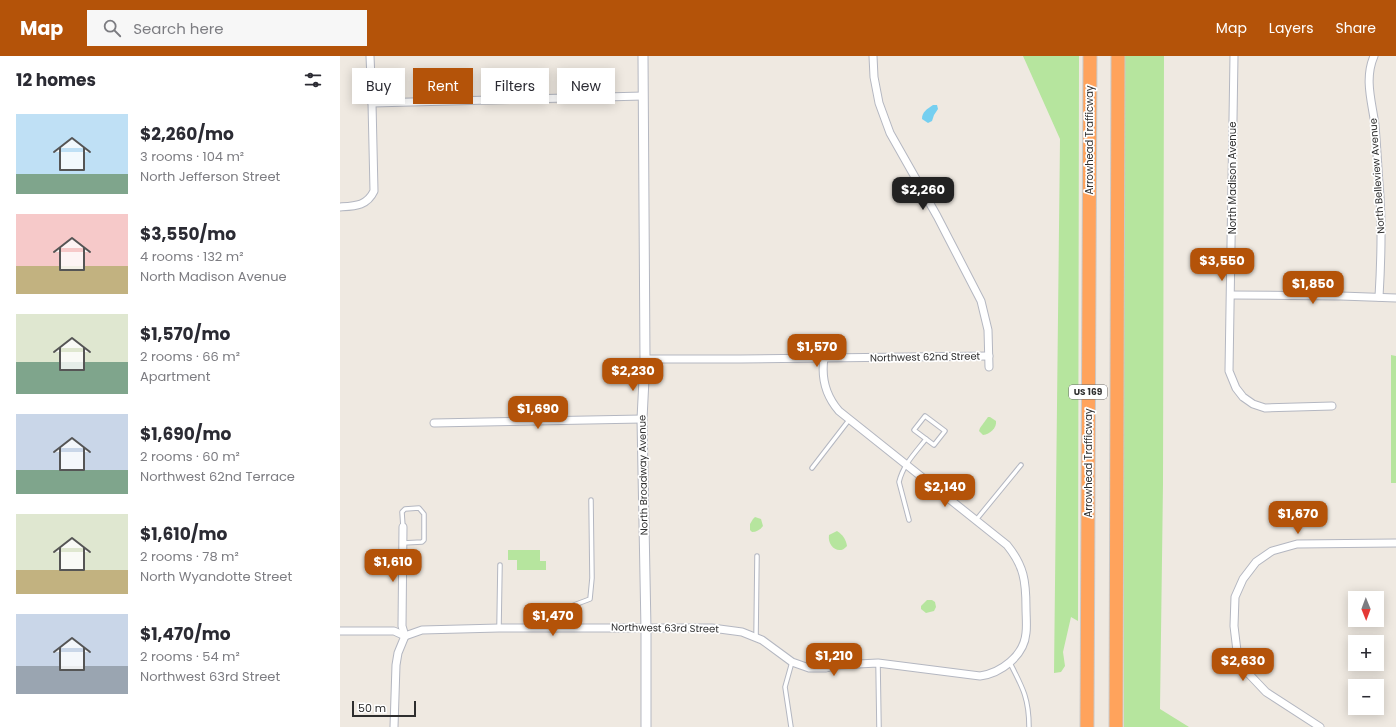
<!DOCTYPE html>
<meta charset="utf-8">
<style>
:root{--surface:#fff;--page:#f7f7f7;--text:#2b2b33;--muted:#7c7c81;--accent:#b45309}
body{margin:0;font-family:Poppins,sans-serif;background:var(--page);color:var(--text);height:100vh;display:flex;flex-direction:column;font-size:15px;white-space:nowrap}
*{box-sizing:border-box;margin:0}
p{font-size:13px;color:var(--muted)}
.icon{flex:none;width:22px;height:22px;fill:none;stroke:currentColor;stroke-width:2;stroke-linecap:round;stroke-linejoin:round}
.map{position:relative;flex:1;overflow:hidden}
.drawer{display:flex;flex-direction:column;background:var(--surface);width:340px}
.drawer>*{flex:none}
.banner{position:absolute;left:12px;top:12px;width:380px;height:36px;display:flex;gap:8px}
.needle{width:26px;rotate:179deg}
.fabs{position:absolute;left:1008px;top:535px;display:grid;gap:8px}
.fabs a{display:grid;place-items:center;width:36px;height:36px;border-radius:0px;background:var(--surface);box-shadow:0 2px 10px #0003;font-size:20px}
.scale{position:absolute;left:12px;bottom:10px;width:64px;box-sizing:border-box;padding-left:4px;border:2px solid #2e2e2e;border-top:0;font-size:11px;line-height:14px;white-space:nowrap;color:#2e2e2e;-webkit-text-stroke:3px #fff;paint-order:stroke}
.price{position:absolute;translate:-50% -34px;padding:0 9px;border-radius:8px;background:var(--accent);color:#fff;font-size:13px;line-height:26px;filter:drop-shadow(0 1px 2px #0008)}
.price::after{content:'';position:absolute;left:50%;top:24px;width:12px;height:9px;margin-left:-6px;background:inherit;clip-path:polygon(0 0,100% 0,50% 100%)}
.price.current{background:#222;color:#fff}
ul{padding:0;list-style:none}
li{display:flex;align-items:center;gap:12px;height:100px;padding:0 16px}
li span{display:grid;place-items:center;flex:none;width:112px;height:80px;border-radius:0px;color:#555}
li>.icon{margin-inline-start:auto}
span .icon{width:48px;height:48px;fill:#fffc;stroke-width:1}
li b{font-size:17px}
h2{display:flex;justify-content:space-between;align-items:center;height:48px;padding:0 16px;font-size:17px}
.tag{padding:0 14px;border-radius:0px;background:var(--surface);box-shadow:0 2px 10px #0003;font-size:14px;line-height:36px}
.tag.current{background:var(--accent);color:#fff}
header{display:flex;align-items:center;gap:24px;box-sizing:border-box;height:56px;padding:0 20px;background:var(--accent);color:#fff}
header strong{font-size:19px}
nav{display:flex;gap:22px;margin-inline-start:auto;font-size:14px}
.search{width:280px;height:36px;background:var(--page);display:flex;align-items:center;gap:10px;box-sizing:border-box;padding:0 14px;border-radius:0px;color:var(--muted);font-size:15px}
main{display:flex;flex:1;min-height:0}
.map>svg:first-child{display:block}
.green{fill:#b6e59e}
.water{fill:#75cff0}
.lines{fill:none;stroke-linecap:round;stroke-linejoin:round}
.service-casing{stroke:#b4b7c1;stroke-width:5.5}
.minor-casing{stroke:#b4b7c1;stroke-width:9}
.tertiary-casing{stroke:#b4b7c1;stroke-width:11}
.motorway-casing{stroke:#c9c9c9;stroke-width:15}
.service{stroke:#fff;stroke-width:3.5}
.minor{stroke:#fff;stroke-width:7}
.tertiary{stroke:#fff;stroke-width:9}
.motorway{stroke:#ffa35c;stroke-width:13}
.labels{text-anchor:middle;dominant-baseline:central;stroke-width:3.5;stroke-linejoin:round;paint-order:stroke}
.shield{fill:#fff;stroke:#6d6d6d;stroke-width:1}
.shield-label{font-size:9px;font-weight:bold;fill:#2e2e2e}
.street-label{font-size:10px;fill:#2e2e2e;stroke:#fff}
</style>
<header>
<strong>Map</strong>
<div class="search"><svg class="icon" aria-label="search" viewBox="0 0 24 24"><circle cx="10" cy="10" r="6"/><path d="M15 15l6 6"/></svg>Search here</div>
<nav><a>Map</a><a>Layers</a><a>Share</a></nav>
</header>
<main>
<section class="drawer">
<h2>12 homes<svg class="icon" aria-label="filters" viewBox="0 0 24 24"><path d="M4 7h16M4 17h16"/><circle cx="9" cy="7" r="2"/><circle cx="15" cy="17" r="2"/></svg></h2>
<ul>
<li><span style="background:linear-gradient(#bfe0f5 75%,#7fa58c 0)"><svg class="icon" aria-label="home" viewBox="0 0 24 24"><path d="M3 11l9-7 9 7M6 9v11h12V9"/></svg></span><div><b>$2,260/mo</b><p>3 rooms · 104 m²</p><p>North Jefferson Street</p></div></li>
<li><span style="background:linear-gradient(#f6c9c9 65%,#c2b280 0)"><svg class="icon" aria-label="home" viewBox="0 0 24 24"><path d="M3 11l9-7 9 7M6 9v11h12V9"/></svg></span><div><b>$3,550/mo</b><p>4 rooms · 132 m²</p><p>North Madison Avenue</p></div></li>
<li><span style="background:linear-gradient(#dfe7d0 60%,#7fa58c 0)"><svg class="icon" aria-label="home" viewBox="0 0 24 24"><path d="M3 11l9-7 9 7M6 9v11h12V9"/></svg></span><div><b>$1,570/mo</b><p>2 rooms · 66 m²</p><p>Apartment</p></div></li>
<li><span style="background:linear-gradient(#c9d6e8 70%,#7fa58c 0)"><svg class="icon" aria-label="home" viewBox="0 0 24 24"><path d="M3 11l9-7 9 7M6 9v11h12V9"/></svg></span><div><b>$1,690/mo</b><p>2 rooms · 60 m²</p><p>Northwest 62nd Terrace</p></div></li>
<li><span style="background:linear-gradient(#dfe7d0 70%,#c2b280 0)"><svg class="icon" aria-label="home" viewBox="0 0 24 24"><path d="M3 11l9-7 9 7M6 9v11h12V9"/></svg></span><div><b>$1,610/mo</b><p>2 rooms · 78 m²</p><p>North Wyandotte Street</p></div></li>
<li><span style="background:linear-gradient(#c9d6e8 65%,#9aa5b1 0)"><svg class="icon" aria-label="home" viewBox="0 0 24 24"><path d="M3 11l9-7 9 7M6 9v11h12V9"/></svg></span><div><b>$1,470/mo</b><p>2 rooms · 54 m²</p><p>Northwest 63rd Street</p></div></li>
</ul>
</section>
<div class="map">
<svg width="1056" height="671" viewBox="0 0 1056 671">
<rect width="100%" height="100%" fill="#efe9e1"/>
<g class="green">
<polygon points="683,0 739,0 738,565 731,561 723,596 725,610 721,616 714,617 720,83"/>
<polygon points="784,0 824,0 823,428 820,653 849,671 784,671"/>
<polygon points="1051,299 1056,300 1056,427 1051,427"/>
<path d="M 648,361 L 650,361 L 656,365 C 657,372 650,378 643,379 L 639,375 L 640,372 Z"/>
<path d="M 415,461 L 421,463 L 423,470 C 420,474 416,476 412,476 L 410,474 L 410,468 L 413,463 Z"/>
<path d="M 497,475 C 502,478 506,483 507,490 C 499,500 487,490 489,479 Z"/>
<polygon points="168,494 200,494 200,505 206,505 206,514 177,514 177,504 168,504"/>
<polygon points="587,544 592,544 595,546 596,551 594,555 586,557 581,553 581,550"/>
</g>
<path class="water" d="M 593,49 L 597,49 L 598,53 L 594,59 L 592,65 L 588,67 L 582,63 C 582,56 587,53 593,49 Z"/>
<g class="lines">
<defs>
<g id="service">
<polygon points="585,360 605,375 594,389 574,374"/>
<polyline points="472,412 509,364"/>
<path d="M 569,464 L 559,426 C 563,409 575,397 586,383"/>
<polyline points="636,464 681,409"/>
<polyline points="63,487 82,486 84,484 84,458 79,452 65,453 62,456 63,471"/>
<polyline points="159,571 160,509"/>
<polyline points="228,571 228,555 234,549 250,543 252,522 251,444"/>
<polyline points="416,582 417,500"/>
<polyline points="538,607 539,671"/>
<path d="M 670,607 C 683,632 689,643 689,671"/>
<polyline points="451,671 445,631 452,606"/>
</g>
<g id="minor">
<polyline points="533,0 534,21 539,47 550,77 597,160 641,245 648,274 649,311"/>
<polyline points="894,0 889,315 896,332 903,341 913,348 925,352 992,350"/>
<path d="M 1034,0 C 1024,23 1032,46 1035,69 C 1037,93 1038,116 1040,140 C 1042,173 1041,207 1039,241"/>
<polyline points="32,47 303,40"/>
<path d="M 0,151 C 15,150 27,150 34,135 L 32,47 L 30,0"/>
<polyline points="891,239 1001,240 1056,242"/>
<polyline points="305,303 400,303 649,300"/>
<polyline points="94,367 302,363"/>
<path d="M 0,575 L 54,575 L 65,580 L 82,574 L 159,572 L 372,572 L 402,576 L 422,584 L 452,606 L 469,612 L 486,612 L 498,609 L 538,607 L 640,620 C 661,617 684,600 686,577 C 687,569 686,560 686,552 C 686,525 684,510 667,489 L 499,355 C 486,340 481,322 484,302"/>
<polyline points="54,671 56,609 58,597 65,580 62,570 63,471"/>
<polyline points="980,671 926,636 908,617 897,595 894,570 895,541 903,523 916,506 932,495 957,488 1056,487"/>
</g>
<polyline id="tertiary" points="303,0 305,303 302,363 306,573 306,671"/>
<g id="motorway">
<polyline points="747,671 750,0"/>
<polyline points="776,671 778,0"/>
</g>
</defs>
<use href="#service" class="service-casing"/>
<use href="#minor" class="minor-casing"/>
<use href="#tertiary" class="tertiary-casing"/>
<use href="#motorway" class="motorway-casing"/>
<use href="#service" class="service"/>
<use href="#minor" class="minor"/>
<use href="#tertiary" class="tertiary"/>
<use href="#motorway" class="motorway"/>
</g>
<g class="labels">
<rect class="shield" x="729" y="329" width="38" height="14" rx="3"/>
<g class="shield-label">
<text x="748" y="336">US 169</text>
</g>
<g class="street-label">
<text transform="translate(749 84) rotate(-90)">Arrowhead Trafficway</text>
<text transform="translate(1037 120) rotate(-94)">North Belleview Avenue</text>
<text transform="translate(892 122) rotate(-90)">North Madison Avenue</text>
<text transform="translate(585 301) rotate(-1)">Northwest 62nd Street</text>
<text transform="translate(748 407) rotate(-90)">Arrowhead Trafficway</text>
<text transform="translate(303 419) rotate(-91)">North Broadway Avenue</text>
<text transform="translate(325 572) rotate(1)">Northwest 63rd Street</text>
</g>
</g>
</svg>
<div class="fabs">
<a><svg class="needle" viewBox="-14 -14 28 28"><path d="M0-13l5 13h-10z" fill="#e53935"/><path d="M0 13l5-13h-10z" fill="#7c7c81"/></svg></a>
<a>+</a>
<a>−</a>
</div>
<div class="scale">50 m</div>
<b class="price current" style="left:583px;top:155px">$2,260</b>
<b class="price" style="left:882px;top:226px">$3,550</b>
<b class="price" style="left:973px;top:249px">$1,850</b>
<b class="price" style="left:477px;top:312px">$1,570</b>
<b class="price" style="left:293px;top:336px">$2,230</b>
<b class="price" style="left:198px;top:374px">$1,690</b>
<b class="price" style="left:605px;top:452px">$2,140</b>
<b class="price" style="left:958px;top:479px">$1,670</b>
<b class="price" style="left:53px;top:527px">$1,610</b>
<b class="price" style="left:213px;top:581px">$1,470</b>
<b class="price" style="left:494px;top:621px">$1,210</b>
<b class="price" style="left:903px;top:626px">$2,630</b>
<div class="banner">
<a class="tag">Buy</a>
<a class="tag current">Rent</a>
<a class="tag">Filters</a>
<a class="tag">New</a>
</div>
</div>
</main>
